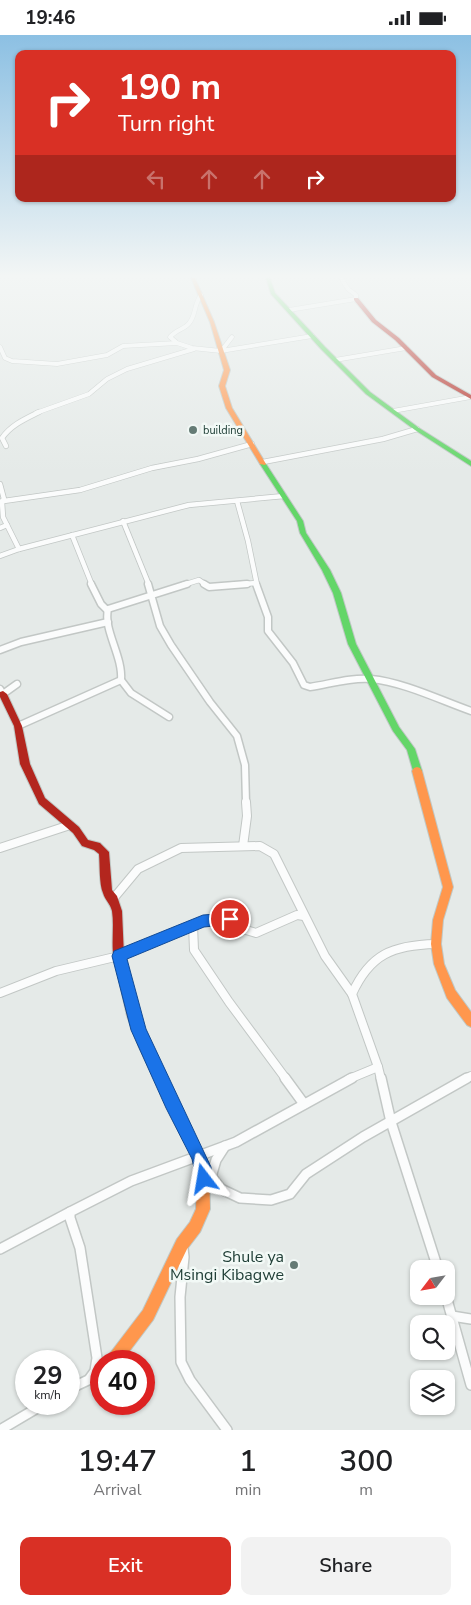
<!DOCTYPE html>
<style>
:root{--surface:#fff;--page:#f2f2f2;--text:#202124;--muted:#757577;--accent:#d93025}
body{margin:0;font-family:"Nunito Sans",sans-serif;background:var(--page);color:var(--text);height:100vh;display:flex;flex-direction:column;font-size:19px;white-space:nowrap}
*{box-sizing:border-box;margin:0}
p{font-size:16px;color:var(--muted)}
.icon{flex:none;width:28px;height:28px;fill:none;stroke:currentColor;stroke-width:2;stroke-linecap:round;stroke-linejoin:round}
.map{position:relative;height:1395px;overflow:hidden}
.sheet{display:flex;flex-direction:column;background:var(--surface);flex:1}
.sheet>*{flex:none}
.top-card{position:absolute;left:15px;top:15px;width:441px;height:152px;border-radius:10px;box-shadow:0 1px 4px #0004;background:#d93025;color:#fff;overflow:hidden}
.needle{width:32px;rotate:239deg}
.fabs{position:absolute;left:410px;top:1225px;display:grid;gap:10px}
.fabs a{display:grid;place-items:center;width:45px;height:45px;border-radius:10px;background:var(--surface);box-shadow:0 1px 4px #0004;font-size:25px}
.speed{position:absolute;left:15px;top:1315px;display:flex;gap:10px;font-size:25px;font-weight:700;text-align:center}
.speed>*{display:grid;place-content:center;width:65px;height:65px;border-radius:50%;background:var(--surface);box-shadow:0 1px 4px #0004;line-height:1}
.speed small{font-size:12px;font-weight:400}
.speed .limit{border:8px solid #d22;background:#fff;color:#111}
.pin{position:absolute;display:grid;place-items:center;width:42px;height:42px;color:#fff;margin:-21px;border:2px solid #fff;border-radius:50%;box-shadow:0 1px 5px #0007}
.me{position:absolute;width:55px;margin:-28px;rotate:346deg;stroke-linejoin:round;filter:drop-shadow(0 0 4px #0008)}
.turn{display:flex;align-items:center;gap:18px;height:105px;padding:0 20px;font-size:22px}
.turn .icon{width:65px;height:65px;stroke-width:2.5}
.turn b{display:block;font-size:35px;line-height:42px}
.lanes{display:flex;align-items:center;height:48px;padding:0 20px;background:#0003;justify-content:center;gap:25px;direction:ltr}
.lanes .off{opacity:.35}
.eta{display:flex;justify-content:space-evenly;align-items:center;height:85px;text-align:center}
.eta b{font-size:30px;font-weight:600;line-height:35px}
.action{display:flex;gap:10px;margin-top:auto;padding:10px 20px}
.action a{flex:1;height:58px;border-radius:10px;background:var(--accent);color:#fff;font-size:20px;font-weight:600;line-height:58px;text-align:center}
.action a+a{background:var(--page);color:var(--text)}
.status{display:flex;justify-content:space-between;align-items:center;height:35px;padding:0 25px;background:var(--surface);direction:ltr}
.status svg{height:14px;fill:currentColor}
.map>svg:first-child{display:block}
.lines{fill:none;stroke-linecap:round;stroke-linejoin:round}
.street-far4-casing{stroke:#c2c7c5;stroke-width:5}
.street-far3-casing{stroke:#c2c7c5;stroke-width:6}
.street-far2-casing{stroke:#c2c7c5;stroke-width:9}
.street-far1-casing{stroke:#c2c7c5;stroke-width:10}
.street-casing{stroke:#c2c7c5;stroke-width:12}
.fast-casing{stroke:#c0c8c5;stroke-width:2}
.slow-casing{stroke:#c0c8c5;stroke-width:2}
.jam-casing{stroke:#c0c8c5;stroke-width:2}
.street-far4{stroke:#fbfcfc;stroke-width:4}
.street-far3{stroke:#fbfcfc;stroke-width:4.5}
.street-far2{stroke:#fbfcfc;stroke-width:6}
.street-far1{stroke:#fbfcfc;stroke-width:8}
.street{stroke:#fbfcfc;stroke-width:9}
.fast{fill:#63d668;fill-rule:evenodd}
.slow{fill:#ff974d;fill-rule:evenodd}
.jam{fill:#b3261e;fill-rule:evenodd}
.route{fill:#1a73e8;stroke:#114b97}
.poi-dot{fill:#657b75;stroke:#f2f9f6;stroke-width:2}
.labels{text-anchor:middle;stroke-width:5;stroke-linejoin:round;paint-order:stroke}
.far-poi-label{font-size:11px;fill:#203f37;stroke:#f2f9f6;text-anchor:start}
.near-poi-label{font-size:16px;fill:#203f37;stroke:#f2f9f6;text-anchor:end}
</style>
<div class="status"><b>19:46</b><svg viewBox="0 0 49 12"><path d="M0 12V9h3v3zM5 12V6h3v6zM10 12V3h3v9zM15 12V0h3v12zM26 1h20v11H26zM47 4h2v5h-2z"/></svg></div>
<div class="map">
<svg width="471" height="1395" viewBox="0 0 471 1395">
<rect width="100%" height="100%" fill="#e5eae8"/>
<g class="lines">
<defs>
<g id="street-far4">
<polyline points="289,275 356,264 356,260 348,254 341,243"/>
<path d="M 176,307 L 170,302 C 177,294 186,294 190,287 C 196,279 194,269 201,260"/>
<polyline points="0,312 5,323 12,326 57,329 107,320 123,311 177,308 192,313 221,316 312,301"/>
<polyline points="222,315 232,302"/>
<polyline points="335,325 406,313"/>
<polyline points="393,376 471,362"/>
<polyline points="36,378 89,359 107,344 127,334 194,314"/>
</g>
<g id="street-far3">
<path d="M 6,411 L 2,403 C 11,390 25,384 39,377"/>
<polyline points="263,427 383,404 417,394"/>
<polyline points="0,449 4,464 1,467"/>
<polyline points="4,466 80,455 152,433 198,424 252,409"/>
<polyline points="237,466 248,506 257,550"/>
<polyline points="123,486 149,550"/>
<polyline points="7,490 19,514"/>
<polyline points="0,493 7,490 3,482 2,467"/>
<polyline points="72,500 92,550"/>
<polyline points="0,521 19,514 189,470 284,461"/>
<polyline points="183,550 199,545 206,550"/>
<polyline points="232,550 256,548"/>
</g>
<g id="street-far2">
<polyline points="91,549 101,569 107,575"/>
<polyline points="148,549 160,591 171,610 210,667 237,701 245,730 246,768"/>
<polyline points="204,549 209,552 247,549"/>
<path d="M 256,549 L 268,582 L 268,596 L 293,628 L 304,650 L 310,652 C 330,649 351,642 371,644 C 403,647 440,665 471,676"/>
<polyline points="0,615 21,607 108,587"/>
<polyline points="121,645 131,658 169,682"/>
<polyline points="0,654 3,659 17,649"/>
<path d="M 18,691 L 121,645 C 123,621 103,595 108,574 L 187,549"/>
</g>
<g id="street-far1">
<polyline points="243,811 247,781 246,767"/>
<polyline points="0,813 70,790"/>
<polyline points="113,864 138,834 181,813 260,811 274,819 325,921 352,959"/>
<polyline points="193,890 194,915 229,967 286,1044"/>
<polyline points="0,958 56,936 119,921 181,894 206,886 230,885 246,895 256,898 297,880 304,881"/>
<polyline points="378,1032 381,1044"/>
<path d="M 349,1044 L 378,1032 L 352,959 C 370,919 393,910 436,909"/>
<polyline points="465,1044 471,1041"/>
</g>
<g id="street">
<polyline points="285,1043 304,1069"/>
<polyline points="381,1043 391,1087 438,1234"/>
<polyline points="205,1134 221,1154 240,1163 271,1165 290,1159 306,1139 363,1102 467,1043"/>
<polyline points="211,1142 216,1125 225,1111"/>
<polyline points="183,1213 184,1222 180,1262 181,1327 190,1345 227,1395"/>
<polyline points="0,1214 70,1177"/>
<polyline points="446,1261 471,1350"/>
<polyline points="452,1281 471,1284"/>
<polyline points="90,1343 95,1336 97,1323 80,1213 70,1183 70,1177 131,1146 236,1107 352,1043"/>
<polyline points="69,1354 101,1339"/>
<polyline points="0,1395 44,1369"/>
</g>
<g id="fast">
<polygon points="266,243 270,243 275,258 325,312 370,357 419,393 471,426 471,431 415,395 366,359 321,314 271,259"/>
<polygon points="263,427 266,429 303,486 306,498 330,535 341,558 356,609 399,692 415,714 422,736 420,739 414,739 407,715 393,696 348,609 333,558 322,535 300,498 297,486 260,429"/>
</g>
<g id="slow">
<polygon points="191,243 195,243 214,287 230,335 225,351 232,373 266,429 265,430 260,429 226,373 219,351 224,335 210,287"/>
<polygon points="417,732 420,733 422,736 453,852 443,885 441,909 444,929 455,955 471,977 471,992 467,990 447,963 434,929 431,909 433,885 443,852 412,736 414,733"/>
<polygon points="121,926 125,927 126,931 139,981 149,1007 209,1132 210,1174 200,1197 187,1214 153,1285 122,1326 106,1326 108,1321 143,1275 177,1204 190,1187 196,1174 197,1132 138,1010 127,981 116,931 117,927"/>
</g>
<g id="jam">
<polygon points="354,263 358,263 376,285 399,303 436,340 471,360 471,364 432,342 395,305 372,287 354,265"/>
<path d="M 3,656 L 7,659 L 22,691 L 30,729 L 45,763 L 79,792 L 88,805 L 100,808 L 109,817 L 112,855 L 117,861 L 122,876 L 124,921 L 126,931 L 125,935 L 121,936 L 117,935 C 109,916 115,895 112,876 C 110,868 105,865 103,858 C 99,849 100,830 99,819 L 94,815 L 82,811 L 73,798 L 39,769 L 20,729 L 14,691 L 0,662 L 0,657 Z"/>
</g>
</defs>
<use href="#street-far4" class="street-far4-casing"/>
<use href="#street-far3" class="street-far3-casing"/>
<use href="#street-far2" class="street-far2-casing"/>
<use href="#street-far1" class="street-far1-casing"/>
<use href="#street" class="street-casing"/>
<use href="#fast" class="fast-casing"/>
<use href="#slow" class="slow-casing"/>
<use href="#jam" class="jam-casing"/>
<use href="#street-far4" class="street-far4"/>
<use href="#street-far3" class="street-far3"/>
<use href="#street-far2" class="street-far2"/>
<use href="#street-far1" class="street-far1"/>
<use href="#street" class="street"/>
<use href="#fast" class="fast"/>
<use href="#slow" class="slow"/>
<use href="#jam" class="jam"/>
</g>
<linearGradient id="sky" x2="0" y2="1"><stop stop-color="#8cc0e3"/><stop offset="0.55" stop-color="#f3f6f5"/><stop offset="1" stop-color="#f3f6f5" stop-opacity="0"/></linearGradient>
<rect width="471" height="438" fill="url(#sky)"/>
<polygon class="route" points="230,878 234,880 236,884 234,889 204,892 127,924 146,994 211,1132 212,1144 210,1150 204,1152 198,1150 192,1124 166,1073 131,995 112,921 114,916 203,880"/>
<g class="poi-dot">
<circle cx="193" cy="395" r="5"/>
<circle cx="294" cy="1230" r="5"/>
</g>
<g class="labels">
<g class="far-poi-label">
<text x="203" y="399">building</text>
</g>
<g class="near-poi-label">
<text x="284" y="1227">Shule ya<tspan x="284" dy="18">Msingi Kibagwe</tspan></text>
</g>
</g>
</svg>
<div class="fabs">
<a><svg class="needle" viewBox="-14 -14 28 28"><path d="M0-13l5 13h-10z" fill="#e53935"/><path d="M0 13l5-13h-10z" fill="#757577"/></svg></a>
<a><svg class="icon" aria-label="search" viewBox="0 0 24 24"><circle cx="10" cy="10" r="6"/><path d="M15 15l6 6"/></svg></a>
<a><svg class="icon" aria-label="layers" viewBox="0 0 24 24"><path d="M12 4l9 5-9 5-9-5zM3 14l9 5 9-5"/></svg></a>
</div>
<div class="speed"><div>29<small>km/h</small></div><div class="limit">40</div></div>
<div class="pin" style="left:230px;top:884px;background:#d93025"><svg class="icon" aria-label="arrive" viewBox="0 0 24 24"><path d="M6 21V4h12l-3 4 3 4H6"/></svg></div>
<svg class="me" style="left:204px;top:1144px" viewBox="-20 -20 40 40"><path d="M0-17L14 15 0 8-14 15z" fill="#1a73e8" stroke="#fff" stroke-width="4"/></svg>
<div class="top-card">
<div class="turn"><svg class="icon" aria-label="right" viewBox="0 0 24 24"><path d="M7 20v-9h11M14 6l5 5-5 5"/></svg><div><b>190 m</b>Turn right</div></div>
<div class="lanes"><svg class="icon off" aria-label="left" viewBox="0 0 24 24"><path d="M17 20v-9H6M10 6l-5 5 5 5"/></svg><svg class="icon off" aria-label="ahead" viewBox="0 0 24 24"><path d="M12 20V5M6 11l6-6 6 6"/></svg><svg class="icon off" aria-label="ahead" viewBox="0 0 24 24"><path d="M12 20V5M6 11l6-6 6 6"/></svg><svg class="icon" aria-label="right" viewBox="0 0 24 24"><path d="M7 20v-9h11M14 6l5 5-5 5"/></svg></div>
</div>
</div>
<section class="sheet">
<div class="eta">
<div><b>19:47</b><p>Arrival</p></div>
<div><b>1</b><p>min</p></div>
<div><b>300</b><p>m</p></div>
</div>
<div class="action"><a>Exit</a><a>Share</a></div>
</section>
